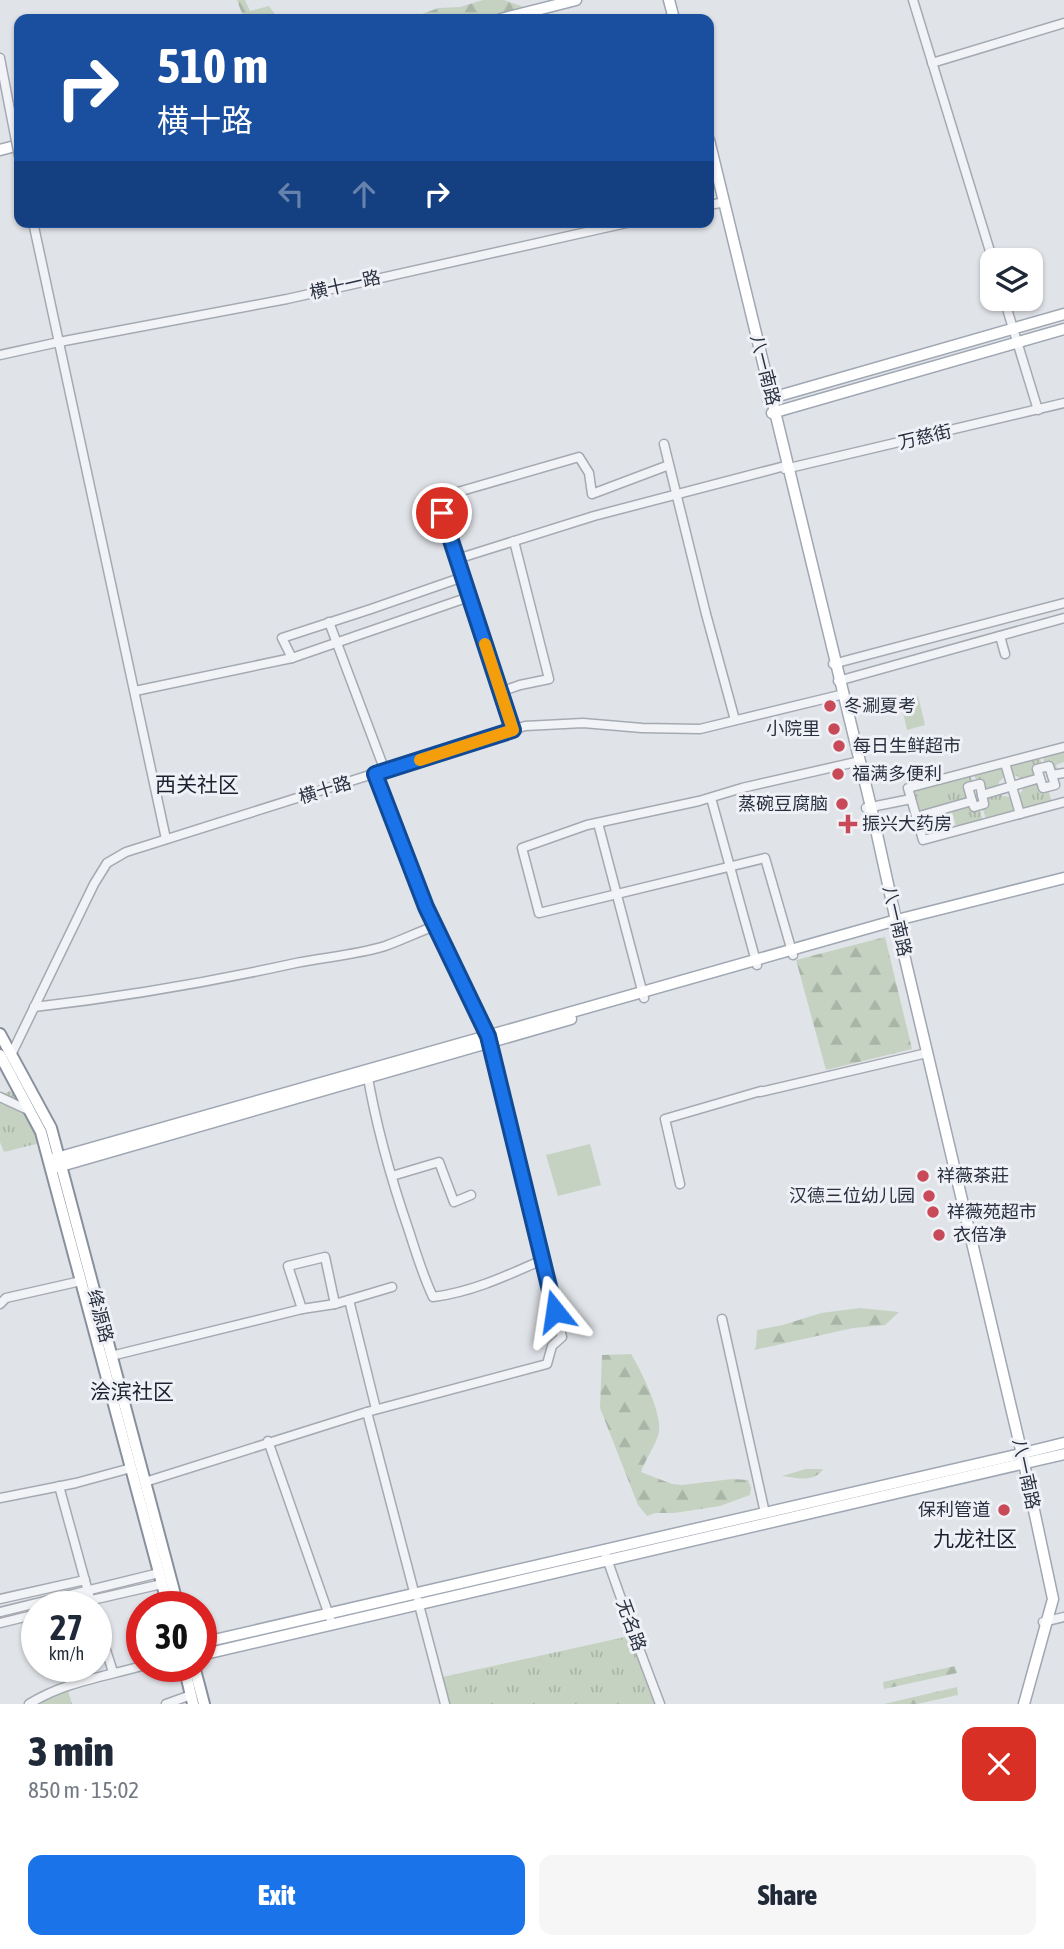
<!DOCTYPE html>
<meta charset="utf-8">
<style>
:root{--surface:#fff;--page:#f6f6f7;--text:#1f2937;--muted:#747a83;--accent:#1a73e8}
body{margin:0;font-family:"Asap Condensed","Noto Sans SC",sans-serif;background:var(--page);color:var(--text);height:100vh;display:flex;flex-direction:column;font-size:26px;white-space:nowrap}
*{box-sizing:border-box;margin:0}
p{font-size:23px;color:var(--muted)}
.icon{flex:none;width:38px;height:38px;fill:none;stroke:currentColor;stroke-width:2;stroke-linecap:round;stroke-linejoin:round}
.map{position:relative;height:1704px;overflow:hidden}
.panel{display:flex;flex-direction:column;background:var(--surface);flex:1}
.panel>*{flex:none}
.hud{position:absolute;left:14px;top:14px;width:700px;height:214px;border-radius:14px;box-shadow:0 2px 5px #0004;background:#1a4fa0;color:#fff;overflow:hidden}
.fabs{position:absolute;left:980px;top:248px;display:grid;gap:14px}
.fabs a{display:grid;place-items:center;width:63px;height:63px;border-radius:14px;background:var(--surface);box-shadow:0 2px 5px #0004;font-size:35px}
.speed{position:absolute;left:21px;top:1591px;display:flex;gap:14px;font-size:35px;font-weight:700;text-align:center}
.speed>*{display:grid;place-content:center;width:91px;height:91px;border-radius:50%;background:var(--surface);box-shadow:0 2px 5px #0004;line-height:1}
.speed small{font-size:18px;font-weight:400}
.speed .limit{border:10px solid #d22;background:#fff;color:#111}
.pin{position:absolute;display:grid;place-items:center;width:60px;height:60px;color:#fff;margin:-30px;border:4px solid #fff;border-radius:50%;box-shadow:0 2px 7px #0007}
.me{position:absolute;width:77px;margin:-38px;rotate:345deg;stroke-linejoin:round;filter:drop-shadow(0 0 5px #0008)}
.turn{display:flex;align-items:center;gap:24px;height:147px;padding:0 28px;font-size:32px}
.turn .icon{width:91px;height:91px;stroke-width:2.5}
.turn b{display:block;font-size:49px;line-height:60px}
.lanes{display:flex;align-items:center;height:66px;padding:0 28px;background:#0003;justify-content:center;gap:35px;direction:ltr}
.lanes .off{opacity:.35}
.round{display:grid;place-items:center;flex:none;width:74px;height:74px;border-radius:14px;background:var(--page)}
.overview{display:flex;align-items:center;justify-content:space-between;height:119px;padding:0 28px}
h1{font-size:42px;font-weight:800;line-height:52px}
.cta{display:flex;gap:14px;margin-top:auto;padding:14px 28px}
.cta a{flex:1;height:80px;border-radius:14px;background:var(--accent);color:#fff;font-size:28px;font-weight:800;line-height:80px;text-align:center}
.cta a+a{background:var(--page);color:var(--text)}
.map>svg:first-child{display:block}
.grass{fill:url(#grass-tufts)}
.forest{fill:url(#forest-firs)}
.pitch{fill:#c5d2c1}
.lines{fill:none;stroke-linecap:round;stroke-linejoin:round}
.minor-casing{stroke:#a5aab2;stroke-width:11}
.major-casing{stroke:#9fa7b3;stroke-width:13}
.highway-casing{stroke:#88909e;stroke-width:14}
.minor{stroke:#f2f3f7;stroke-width:8}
.major{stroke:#fff;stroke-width:10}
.highway{stroke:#fff;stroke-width:10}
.minor-bridge-casing{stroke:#a5aab2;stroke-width:11;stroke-linecap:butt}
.minor-bridge{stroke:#f2f3f7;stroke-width:8}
.route-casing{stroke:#114b97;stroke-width:18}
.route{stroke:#1a73e8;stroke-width:12}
.slow{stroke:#f59e0b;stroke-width:12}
.poi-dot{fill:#c84a58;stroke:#eff1f6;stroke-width:2.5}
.labels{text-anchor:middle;stroke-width:6;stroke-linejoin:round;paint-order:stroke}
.street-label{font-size:18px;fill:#29303f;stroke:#eff1f6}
.poi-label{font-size:18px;fill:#29303f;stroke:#eff1f6;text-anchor:start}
.quarter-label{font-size:21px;fill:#1b212f;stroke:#eff1f6}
</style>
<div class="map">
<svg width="1064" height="1704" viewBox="0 0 1064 1704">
<defs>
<pattern id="grass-tufts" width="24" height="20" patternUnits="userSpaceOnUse" patternTransform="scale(1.75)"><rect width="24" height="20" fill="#c5d2c1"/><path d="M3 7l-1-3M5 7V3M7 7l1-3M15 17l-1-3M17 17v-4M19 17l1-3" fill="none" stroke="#a9b5a7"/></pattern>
<pattern id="forest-firs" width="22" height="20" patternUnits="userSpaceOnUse" patternTransform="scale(1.75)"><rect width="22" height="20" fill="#c5d2c1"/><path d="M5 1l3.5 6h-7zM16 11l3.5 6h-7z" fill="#a9b5a7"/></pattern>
</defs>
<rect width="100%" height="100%" fill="#e0e3e8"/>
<g class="grass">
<polygon points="1064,750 1064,762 1056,765 1058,772 1053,773 1045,765 1043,757"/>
<polygon points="1039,755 1042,765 1038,777 1022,781 1017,776 1012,775 1008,765"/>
<polygon points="1004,766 1006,775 999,782 998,787 984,792 977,782 974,773"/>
<polygon points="970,774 973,784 969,799 921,814 914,789"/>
<polygon points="1038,780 1048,788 1052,804 1020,812 1016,798 1022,791 1023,785"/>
<polygon points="999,791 1002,796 1012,797 1018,813 987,821 982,807 984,796"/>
<polygon points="970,804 979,807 983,822 957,829 951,809"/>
<polygon points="949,809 953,830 927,838 920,817 933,813 934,817 928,822 928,825 932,828 942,825 944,821 942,817 937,816 935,813"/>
<polygon points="18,1088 44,1142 4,1152 0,1142 0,1095"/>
<polygon points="634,1635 660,1704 445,1704 438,1678"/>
<polygon points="68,1691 72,1704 37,1704"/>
</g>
<g class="forest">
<polygon points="237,0 245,0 250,11 269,6 278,19 244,19"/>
<polygon points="483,0 504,0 527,8 482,19 409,19 438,8 460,7"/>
<polygon points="885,937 912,1049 826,1070 796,960"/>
<polygon points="860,1308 899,1312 885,1325 853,1328 754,1350 756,1346 757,1330 783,1325 821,1313"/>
<path d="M 631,1354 C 641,1370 662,1413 659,1432 C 657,1443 645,1460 641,1472 L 672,1484 L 682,1485 L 732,1479 L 748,1480 L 751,1488 L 750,1495 L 720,1506 L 674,1513 L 655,1513 L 647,1516 L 638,1505 L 600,1408 L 602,1355 Z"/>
<path d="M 806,1469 L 823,1469 C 814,1483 797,1478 782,1476 Z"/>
<polygon points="955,1666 957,1673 884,1689 883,1682"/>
<polygon points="957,1687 958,1695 917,1704 884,1704"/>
</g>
<g class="pitch">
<polygon points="918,696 925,725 907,730 900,699"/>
<polygon points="590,1144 601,1185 558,1196 546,1155"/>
</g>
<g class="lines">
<defs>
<g id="minor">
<polyline points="913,0 993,261"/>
<polyline points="0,58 9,105"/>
<polyline points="932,63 1064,23"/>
<polyline points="709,205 720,203"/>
<polyline points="33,222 166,839"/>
<polyline points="1004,299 1038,410"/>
<polyline points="0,355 59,342 287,299 631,222"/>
<polyline points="664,444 706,614 735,720"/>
<polyline points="785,469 1064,403"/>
<polyline points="457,559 594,516 785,466"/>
<polyline points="329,622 385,771"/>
<polyline points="1000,636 1005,654"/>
<polyline points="292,658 469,597"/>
<polyline points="833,664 1064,603"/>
<polyline points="838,681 1064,618"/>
<polyline points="135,691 292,658 282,638 371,609 463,577"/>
<polyline points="500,692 520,685 549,679 514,541"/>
<polyline points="513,730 439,506 444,496 579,457 589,473 592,494 669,465"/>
<polyline points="1064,747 908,788 923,840 1064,802"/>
<polyline points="1005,763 1020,814"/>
<polyline points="1052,775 1064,773"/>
<polyline points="711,798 757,965"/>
<polyline points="972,801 968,787 980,784 982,795"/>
<polyline points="866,808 911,799"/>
<polyline points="916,817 972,801 974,807 984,804 982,795 1040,778 1043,788 1055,785 1049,766 1037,769 1040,778"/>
<polyline points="598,823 644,998"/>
<polyline points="793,955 765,858 539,913 522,848 587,825 699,801 742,788 860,761"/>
<path d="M 34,1007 C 122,997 210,982 296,963 C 326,957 356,955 385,946 C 402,940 418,932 435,926"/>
<polyline points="11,1055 94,884 107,863 126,852 525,726 583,723 642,728 700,729 844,694"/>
<path d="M 367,1072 C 376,1126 391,1179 409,1231 C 416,1253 423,1276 433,1297 C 472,1292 506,1276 542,1260"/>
<polyline points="760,1092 927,1053"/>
<polyline points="0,1097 30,1111"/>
<polyline points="392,1176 439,1162 454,1202 471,1195"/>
<polyline points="680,1184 665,1119 761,1091"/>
<polyline points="349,1300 376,1409"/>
<polyline points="0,1304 6,1298 81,1281"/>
<polyline points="302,1309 335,1304"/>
<polyline points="722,1319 765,1513"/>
<polyline points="111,1356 302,1309 288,1266 325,1257 335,1304 392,1287"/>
<polyline points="367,1412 413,1588"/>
<polyline points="268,1441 330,1618"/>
<polyline points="145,1482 367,1412 547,1364 552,1346 562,1337 488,1036 426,907 375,774"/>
<polyline points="59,1486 92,1606"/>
<polyline points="0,1498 76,1483 131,1468"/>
<polyline points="606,1556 634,1635 660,1704"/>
<polyline points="0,1599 85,1580"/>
<polyline points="418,1601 445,1704"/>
<polyline points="66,1606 162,1584"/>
<polyline points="0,1612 159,1573"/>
<polyline points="96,1619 113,1672"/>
<polyline points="1043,1622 1064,1617"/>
<polyline points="0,1623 37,1614"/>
<path d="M 29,1704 C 64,1682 103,1677 142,1666"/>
<polyline points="166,1704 191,1695"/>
</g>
<g id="major">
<polyline points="669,0 674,19"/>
<polyline points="501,19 576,0"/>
<polyline points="709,140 871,807 897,925 1022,1454 1053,1599 1024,1704"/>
<polyline points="0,150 19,145"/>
<polyline points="768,399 1064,314"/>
<polyline points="772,413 1064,329"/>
<polyline points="53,1159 893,921 1064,878"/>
<polyline points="54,1168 571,1019"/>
<polyline points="201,1643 1016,1455 1064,1443"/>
<polyline points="201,1655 1064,1454"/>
</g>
<g id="highway">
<polyline points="0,1034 51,1128 178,1606"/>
<polyline points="0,1055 41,1132 168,1606"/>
<polyline points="184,1666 193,1704"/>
<polyline points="194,1666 204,1704"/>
</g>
</defs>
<use href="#minor" class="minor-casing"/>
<use href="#major" class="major-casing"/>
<use href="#highway" class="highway-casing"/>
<use href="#minor" class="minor"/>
<use href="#major" class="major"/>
<use href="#highway" class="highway"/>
<defs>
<polyline id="minor-bridge" points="9,105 19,156"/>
</defs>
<use href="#minor-bridge" class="minor-bridge-casing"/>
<use href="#minor-bridge" class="minor-bridge"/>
</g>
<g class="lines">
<defs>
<polyline id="route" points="442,513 513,730 375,774 426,907 488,1036 555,1311"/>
</defs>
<use href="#route" class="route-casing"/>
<use href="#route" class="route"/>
<polyline class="slow" points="420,760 513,730 485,644"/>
</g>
<g class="poi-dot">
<circle cx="830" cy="706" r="7"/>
<circle cx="834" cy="729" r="7"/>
<circle cx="839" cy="746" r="7"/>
<circle cx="838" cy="774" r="7"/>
<circle cx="842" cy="804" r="7"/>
<path d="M844.5 813.5h7v7h7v7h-7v7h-7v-7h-7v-7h7z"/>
<circle cx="923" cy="1176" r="7"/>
<circle cx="929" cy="1196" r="7"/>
<circle cx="933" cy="1212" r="7"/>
<circle cx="939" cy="1235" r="7"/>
<circle cx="1004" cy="1510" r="7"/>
</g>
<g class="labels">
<g class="street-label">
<text transform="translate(345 285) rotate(-13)" y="6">横十一路</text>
<text transform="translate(765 370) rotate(76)" y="6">八一南路</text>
<text transform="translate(925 437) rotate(-13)" y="6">万慈街</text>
<text transform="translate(325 790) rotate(-17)" y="6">横十路</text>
<text transform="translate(897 921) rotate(77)" y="6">八一南路</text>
<text transform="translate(100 1316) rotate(75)" y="6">绛源路</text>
<text transform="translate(1026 1474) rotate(78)" y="6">八一南路</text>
<text transform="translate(631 1625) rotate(70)" y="6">无名路</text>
</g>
<g class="poi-label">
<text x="844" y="712">冬涮夏考</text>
<text x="820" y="735" text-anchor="end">小院里</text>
<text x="853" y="752">每日生鲜超市</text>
<text x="852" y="780">福满多便利</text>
<text x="828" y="810" text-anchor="end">蒸碗豆腐脑</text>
<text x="862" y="830">振兴大药房</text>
<text x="937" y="1182">祥薇茶莊</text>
<text x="915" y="1202" text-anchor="end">汉德三位幼儿园</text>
<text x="947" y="1218">祥薇苑超市</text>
<text x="953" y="1241">衣倍净</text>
<text x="990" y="1516" text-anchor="end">保利管道</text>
</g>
<g class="quarter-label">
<text x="197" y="792">西关社区</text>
<text x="132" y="1399">浍滨社区</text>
<text x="975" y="1546">九龙社区</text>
</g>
</g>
</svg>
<div class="fabs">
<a><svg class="icon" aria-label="layers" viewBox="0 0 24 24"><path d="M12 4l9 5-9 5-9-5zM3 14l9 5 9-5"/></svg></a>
</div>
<div class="speed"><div>27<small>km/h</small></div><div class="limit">30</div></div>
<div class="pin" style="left:442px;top:513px;background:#d93025"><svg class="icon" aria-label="arrive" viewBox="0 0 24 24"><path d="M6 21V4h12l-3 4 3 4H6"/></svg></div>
<svg class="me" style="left:555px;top:1311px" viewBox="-20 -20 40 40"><path d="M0-17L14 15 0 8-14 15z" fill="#1a73e8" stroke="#fff" stroke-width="4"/></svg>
<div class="hud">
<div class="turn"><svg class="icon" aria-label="right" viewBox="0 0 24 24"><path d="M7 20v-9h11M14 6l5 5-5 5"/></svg><div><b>510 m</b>横十路</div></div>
<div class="lanes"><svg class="icon off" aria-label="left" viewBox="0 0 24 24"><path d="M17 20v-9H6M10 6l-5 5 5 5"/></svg><svg class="icon off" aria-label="ahead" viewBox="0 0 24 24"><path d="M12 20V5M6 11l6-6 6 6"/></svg><svg class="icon" aria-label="right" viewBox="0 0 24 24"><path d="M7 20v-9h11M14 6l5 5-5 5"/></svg></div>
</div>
</div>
<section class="panel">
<div class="overview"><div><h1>3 min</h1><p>850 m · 15:02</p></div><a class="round" style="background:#d93025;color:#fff"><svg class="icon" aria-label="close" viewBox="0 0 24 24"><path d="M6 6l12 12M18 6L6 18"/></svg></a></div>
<div class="cta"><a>Exit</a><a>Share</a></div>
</section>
